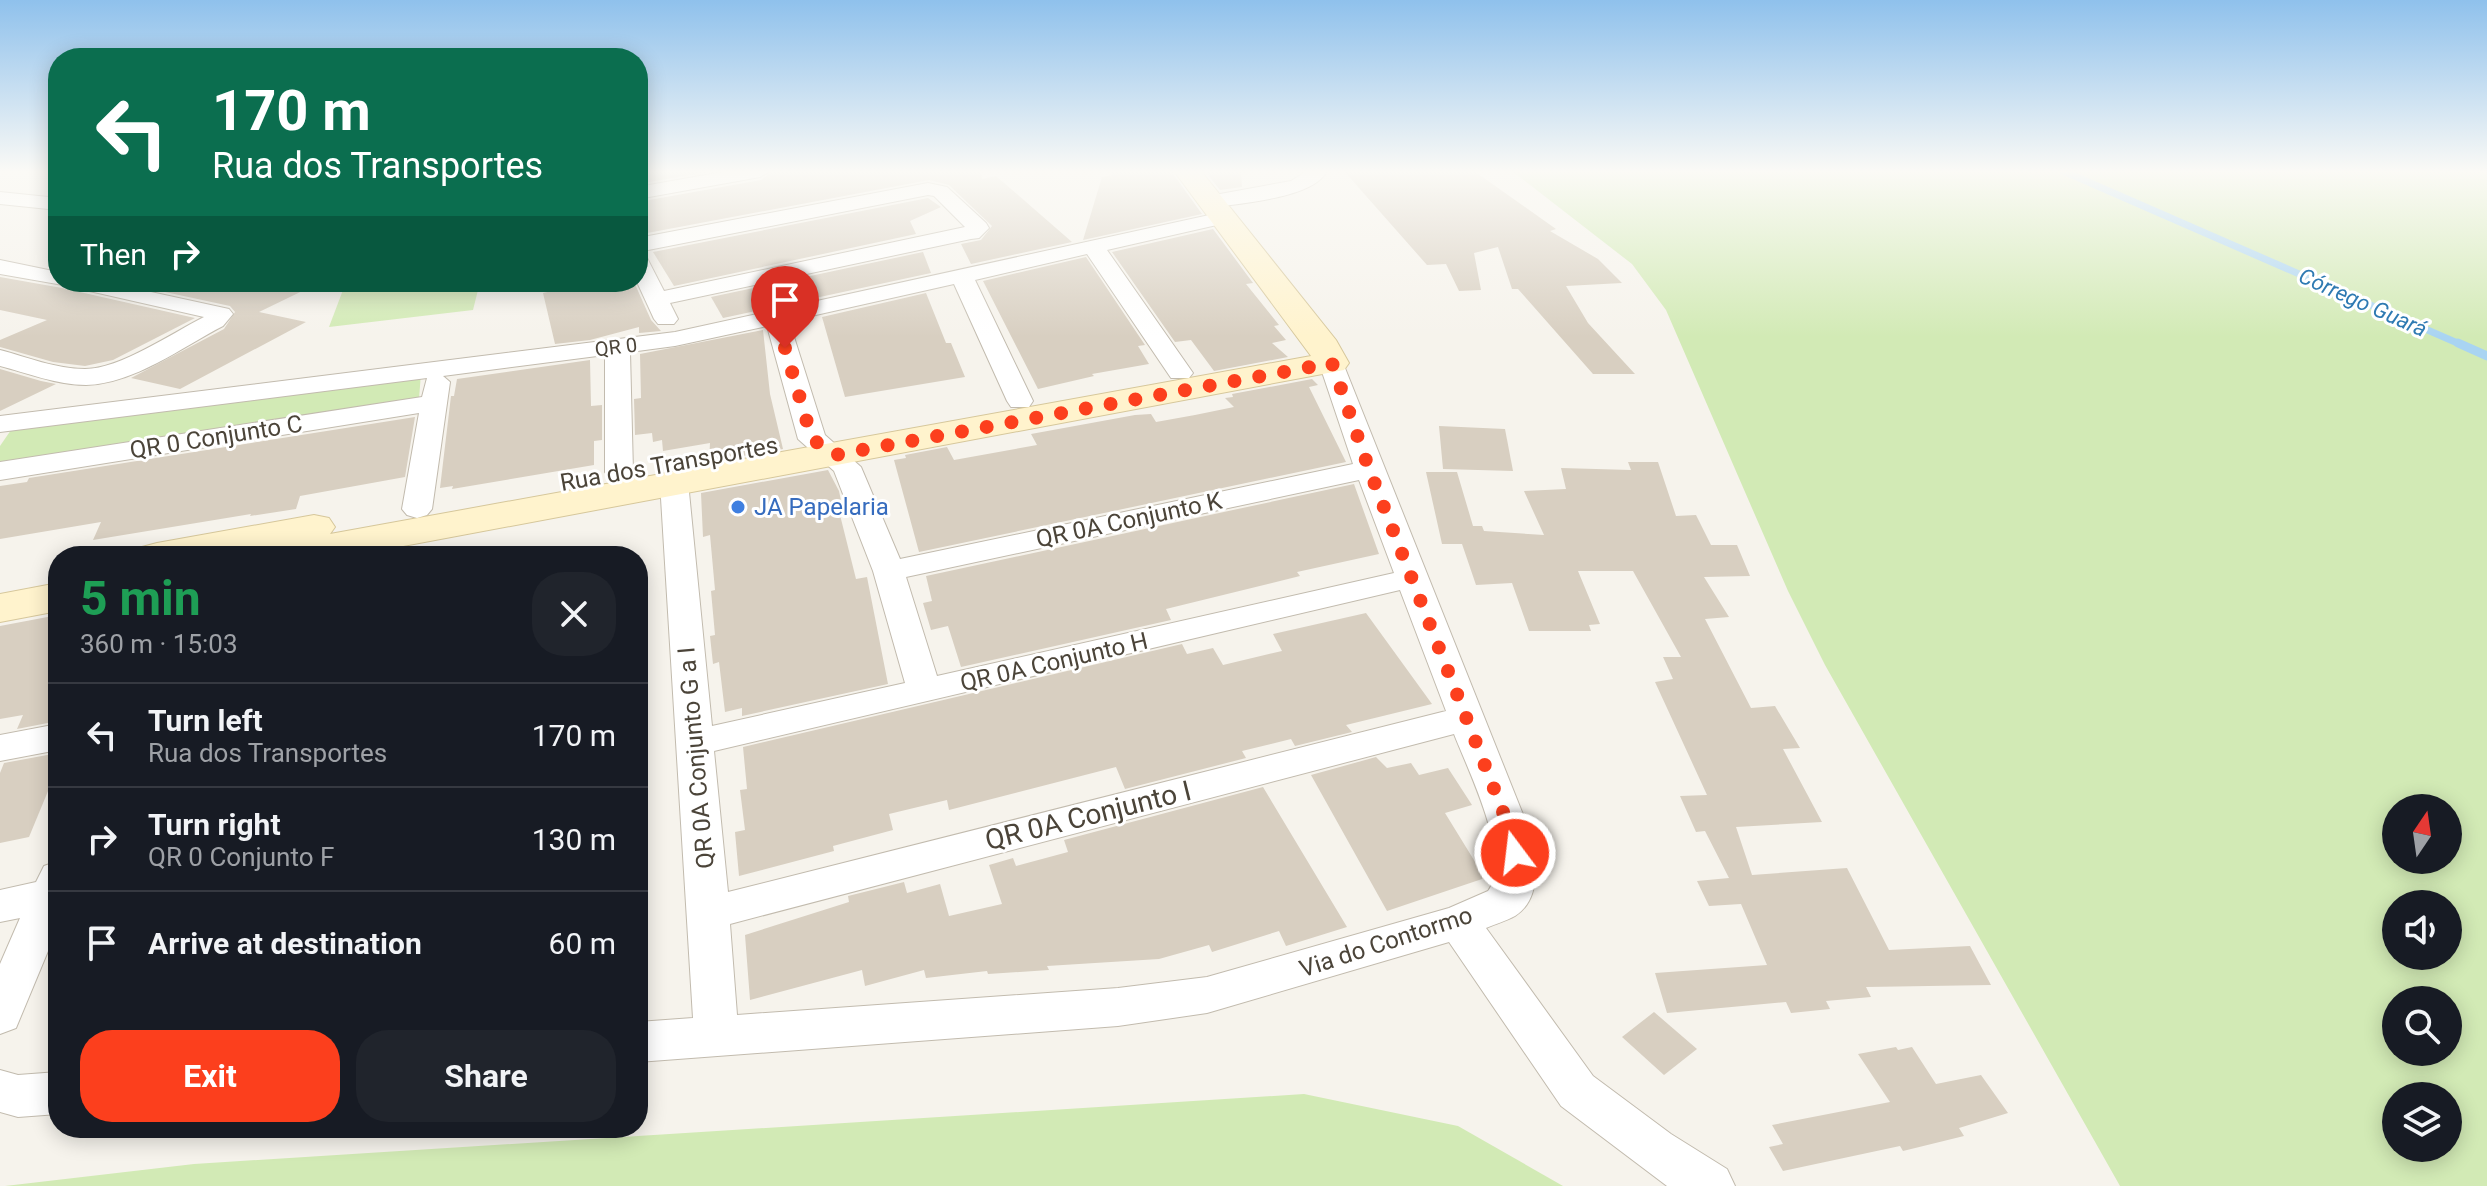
<!DOCTYPE html>
<meta charset="utf-8">
<style>
:root{--surface:#171b24;--page:#20242c;--text:#f1f3f6;--muted:#9ea1a6;--line:#363941;--accent:#fc3f1d}
body{margin:0;font-family:Roboto,sans-serif;background:var(--page);color:var(--text);height:100vh;display:flex;flex-direction:column;font-size:30px;white-space:nowrap}
*{box-sizing:border-box;margin:0}
p{font-size:26px;color:var(--muted)}
.icon{flex:none;width:44px;height:44px;fill:none;stroke:currentColor;stroke-width:2;stroke-linecap:round;stroke-linejoin:round}
.map{position:relative;flex:1;overflow:hidden}
.details{position:absolute;left:48px;top:546px;width:600px;height:592px;display:flex;flex-direction:column;background:var(--surface);border-radius:32px;box-shadow:0 4px 20px #0003}
.details>*{flex:none}
.top-card{position:absolute;left:48px;top:48px;width:600px;height:244px;border-radius:32px;box-shadow:0 4px 20px #0003;background:#0b6e4f;color:#fff;overflow:hidden}
.needle{width:52px;rotate:13deg}
.buttons{position:absolute;left:2382px;top:794px;display:grid;gap:16px}
.buttons a{display:grid;place-items:center;width:80px;height:80px;border-radius:50%;background:var(--surface);box-shadow:0 4px 20px #0003;font-size:40px}
.pin{position:absolute;display:grid;place-items:center;width:68px;height:68px;color:#fff;margin:-82px -34px;border-radius:50% 50% 50% 0;rotate:-45deg;box-shadow:0 0 8px #0007}
.pin .icon{rotate:45deg}
.me{position:absolute;width:88px;margin:-44px;rotate:345deg;stroke-linejoin:round;filter:drop-shadow(0 0 6px #0008)}
.turn{display:flex;align-items:center;gap:28px;height:168px;padding:0 32px;font-size:36px}
.turn .icon{width:104px;height:104px;stroke-width:2.5}
.turn b{display:block;font-size:56px;line-height:68px}
.then{display:flex;align-items:center;height:76px;padding:0 32px;background:#0003;gap:16px;font-size:30px}
.round{display:grid;place-items:center;flex:none;width:84px;height:84px;border-radius:32px;background:var(--page)}
.headline{display:flex;align-items:center;justify-content:space-between;height:136px;padding:0 32px}
h1{font-size:48px;font-weight:700;line-height:60px;color:#1e9e55}
.button{display:flex;gap:16px;margin-top:auto;padding:16px 32px}
.button a{flex:1;height:92px;border-radius:32px;background:var(--accent);color:#fff;font-size:32px;font-weight:700;line-height:92px;text-align:center}
.button a+a{background:var(--page);color:var(--text)}
ul{padding:0;list-style:none}
li{display:flex;align-items:center;gap:24px;height:104px;padding:0 32px;border-top:2px solid var(--line)}
li div{flex:1}
li b{display:block;font-size:30px}
li em{font-style:normal}
.map>svg:first-child{display:block}
.green{fill:#d2eab5;fill-rule:evenodd}
.lines{fill:none;stroke-linecap:round;stroke-linejoin:round}
.stream-far1{stroke:#a9d4f2;stroke-width:7}
.stream{stroke:#a9d4f2;stroke-width:9}
.building{fill:#d8cfc1}
.street-casing{stroke:#c2bbae;stroke-width:2}
.secondary-casing{stroke:#d6c79b;stroke-width:2}
.street{fill:#fff;fill-rule:evenodd}
.secondary{fill:#fff3cd;fill-rule:evenodd}
.route{stroke:#fc3f1d;stroke-width:14;stroke-dasharray:0 25.2}
.shop-dot{fill:#3f7fe0;stroke:#fff;stroke-width:3}
.labels{text-anchor:middle;stroke-width:6;stroke-linejoin:round;paint-order:stroke}
.far-street-label{font-size:20px;fill:#4b4439;stroke:#fff}
.far-water-label{font-size:22px;font-style:italic;fill:#2e7ab2;stroke:#fff}
.street-label{font-size:24px;fill:#4b4439;stroke:#fff}
.shop-label{font-size:24px;fill:#366cbe;stroke:#fff;text-anchor:start}
.near-street-label{font-size:28px;fill:#4b4439;stroke:#fff}
</style>
<div class="map">
<svg width="2487" height="1186" viewBox="0 0 2487 1186">
<rect width="100%" height="100%" fill="#f6f3ec"/>
<g class="green">
<path d="M 1512,171 L 2487,171 L 2487,1186 L 2120,1186 L 1825,665 L 1788,591 L 1666,310 L 1632,264 ZM 2448,808 L 2448,860 L 2396,860 L 2396,808 ZM 2448,904 L 2448,956 L 2396,956 L 2396,904 ZM 2448,1000 L 2448,1052 L 2396,1052 L 2396,1000 ZM 2448,1096 L 2448,1148 L 2396,1148 L 2396,1096 Z"/>
<polygon points="346,282 480,282 473,310 329,327"/>
<polygon points="421,373 419,399 0,467 0,446 11,430"/>
<polygon points="1304,1094 1458,1126 1563,1186 5,1186 194,1164"/>
</g>
<g class="lines">
<polyline class="stream-far1" points="2063,171 2462,345"/>
<polyline class="stream" points="2458,343 2487,356"/>
</g>
<g class="building">
<polygon points="638,171 712,171 638,184"/>
<polygon points="773,171 981,171 982,179 996,176 1072,242 971,264 961,244 981,240 992,226 949,185 929,180 642,234 638,229 638,202 761,180"/>
<polygon points="1110,171 1171,171 1202,214 1083,240 1102,177 1113,175"/>
<polygon points="1205,171 1241,171 1242,187 1220,190"/>
<polygon points="1344,171 1474,171 1556,229 1550,231 1598,259 1622,283 1566,286 1588,323 1635,374 1593,374 1518,289 1512,289 1498,247 1474,253 1481,290 1459,291 1446,264 1427,265"/>
<polygon points="928,198 941,207 910,221 916,234 674,286 653,252"/>
<polygon points="1213,229 1253,283 1246,284 1279,325 1274,326 1286,340 1272,343 1288,357 1214,371 1191,340 1175,342 1112,252"/>
<polygon points="923,252 931,273 723,318 711,297"/>
<polygon points="1086,257 1145,345 1138,346 1149,364 1092,374 1094,376 1038,389 983,281"/>
<polygon points="0,277 62,288 195,318 113,360 85,366 53,362 0,347 0,340 47,320 0,310"/>
<polygon points="133,282 321,282 259,312 306,322 180,389 131,378 224,329 235,312 230,306 128,284"/>
<polygon points="571,282 634,282 651,320 661,331 639,333 639,327 590,340 555,344 543,293 573,286"/>
<polygon points="926,293 946,343 951,343 965,377 845,397 822,317"/>
<polygon points="763,330 770,394 783,449 709,462 710,443 663,451 662,440 653,442 652,433 635,435 634,399 641,398 640,354"/>
<polygon points="590,360 591,406 602,405 602,440 594,441 594,465 452,489 453,486 440,488 451,396 454,396 457,379"/>
<polygon points="0,369 41,381 56,384 0,411"/>
<polygon points="1312,379 1318,385 1309,387 1346,462 919,552 894,460 906,458 905,455 947,447 954,460 1037,445 1031,434 1135,415 1151,414 1156,422 1195,415 1234,407 1225,398 1233,397 1232,394"/>
<polygon points="415,417 405,477 300,496 296,509 250,516 251,514 93,540 101,522 0,539 0,486 27,482 29,478"/>
<polygon points="1439,426 1505,429 1513,471 1443,469"/>
<polygon points="1628,462 1658,462 1676,516 1696,515 1711,545 1737,545 1750,576 1704,577 1729,617 1705,619 1751,708 1775,706 1800,748 1783,749 1822,822 1736,827 1752,875 1847,868 1889,950 1970,946 1991,985 1866,987 1871,997 1826,1001 1830,1009 1791,1013 1786,1002 1667,1013 1655,973 1767,965 1741,904 1709,906 1697,881 1729,878 1705,831 1696,832 1680,796 1707,795 1655,682 1673,679 1663,657 1681,657 1633,571 1578,571 1600,624 1589,625 1591,631 1529,631 1512,583 1476,585 1462,544 1442,544 1426,472 1457,472 1473,526 1482,526 1484,531 1544,535 1524,491 1566,489 1561,468 1631,470"/>
<polygon points="828,470 839,491 843,510 839,511 856,579 867,577 888,684 742,716 742,708 725,712 719,662 713,664 710,636 715,635 711,591 715,590 710,535 703,537 701,493"/>
<polygon points="1354,484 1379,554 1297,572 1300,576 1166,609 1171,620 961,667 948,626 931,630 923,603 932,601 926,576"/>
<polygon points="1366,613 1432,704 1346,725 1352,732 1295,746 1291,739 1242,751 1246,758 1125,789 1116,767 949,810 947,800 889,814 893,830 833,846 834,851 739,876 735,832 745,830 740,790 747,789 743,747 1182,644 1187,654 1213,648 1223,665 1282,651 1273,634"/>
<polygon points="58,615 58,721 17,729 23,715 0,719 0,626"/>
<polygon points="58,753 58,767 29,837 0,843 0,773 4,763"/>
<polygon points="1376,757 1387,768 1411,763 1419,775 1448,768 1472,805 1445,813 1485,878 1387,911 1311,775"/>
<polygon points="1263,787 1347,927 1286,946 1279,931 1212,952 1209,945 1159,959 1047,966 1049,970 988,974 987,971 926,978 924,970 865,986 862,970 750,1000 745,935 849,902 848,896 904,882 907,893 940,884 949,916 1002,904 989,865 1013,858 1016,866 1068,852 1064,840"/>
<polygon points="1654,1012 1697,1049 1664,1075 1622,1037"/>
<polygon points="1896,1047 1898,1050 1912,1047 1936,1084 1981,1075 2008,1113 1959,1128 1964,1136 1903,1151 1900,1146 1783,1171 1769,1147 1783,1144 1772,1125 1890,1102 1858,1054"/>
</g>
<g class="lines">
<defs>
<g id="street">
<polygon points="728,171 770,171 760,177 638,199 638,187"/>
<path d="M 1307,171 L 1327,171 C 1313,199 1238,203 1209,208 L 1199,202 L 1209,196 L 1291,181 Z"/>
<polygon points="928,183 947,187 986,223 989,228 979,238 971,239 670,303 678,319 674,324 658,324 654,319 637,282 638,254 646,256 664,291 965,227 934,196 928,195 638,252 638,238"/>
<polygon points="0,192 58,198 58,210 0,204"/>
<path d="M 1223,212 L 1233,218 L 1230,222 L 1107,250 L 1193,373 L 1189,378 L 1171,378 L 1087,254 L 975,280 L 1033,401 L 1029,407 L 1011,407 L 1007,401 L 954,284 L 789,321 L 825,435 L 861,467 L 900,559 L 1353,464 L 1319,363 L 1323,358 L 1341,358 L 1526,822 C 1534,850 1546,896 1515,916 C 1506,921 1495,924 1486,928 L 1593,1076 L 1671,1134 L 1727,1169 L 1735,1186 L 1667,1186 L 1561,1106 L 1449,942 L 1207,1013 L 1118,1026 L 638,1062 L 638,1022 L 693,1018 L 660,482 L 664,476 L 674,473 L 684,476 L 688,482 L 712,726 L 905,683 L 873,571 L 834,471 L 798,439 L 767,326 L 675,346 L 630,352 L 633,472 L 629,478 L 619,481 L 609,478 L 605,472 L 605,355 L 443,376 L 450,382 L 432,509 L 427,515 L 417,518 L 407,515 L 402,509 L 419,413 L 0,480 L 0,462 L 422,397 L 427,378 L 0,432 L 0,416 L 675,332 ZM 1359,480 L 1394,573 L 937,676 L 906,577 ZM 1400,590 L 1446,711 L 728,892 L 714,751 ZM 1454,734 C 1467,768 1513,859 1488,891 L 1449,908 L 1207,977 L 1118,988 L 737,1015 L 730,924 Z"/>
<path d="M 0,260 L 58,272 L 58,282 L 105,282 L 229,309 L 233,314 L 223,326 C 182,347 134,384 86,385 C 57,385 27,373 0,366 L 0,350 C 27,357 56,369 85,369 C 120,369 172,333 204,317 L 63,285 L 0,274 Z"/>
<polygon points="58,724 58,750 0,761 0,735"/>
<polygon points="58,861 58,927 16,1028 0,1034 0,964 20,918 0,922 0,890 36,882 44,866"/>
<polygon points="0,1070 18,1075 58,1072 58,1114 18,1117 0,1112"/>
</g>
<g id="secondary">
<polygon points="1174,171 1201,171 1336,340 1349,363 1344,370 350,556 260,556 265,549 225,556 136,556 142,547 157,543 314,515 329,518 335,527 330,534 1311,356"/>
<polygon points="58,583 58,611 0,622 0,594"/>
</g>
</defs>
<use href="#street" class="street-casing"/>
<use href="#secondary" class="secondary-casing"/>
<use href="#street" class="street"/>
<use href="#secondary" class="secondary"/>
</g>
<linearGradient id="sky" x2="0" y2="1"><stop stop-color="#8fc1ec"/><stop offset="0.51" stop-color="#fbfaf6"/><stop offset="1" stop-color="#fbfaf6" stop-opacity="0"/></linearGradient>
<rect width="2487" height="337" fill="url(#sky)"/>
<g class="lines">
<polyline class="route" points="785,348 812,439 835,455 1332,363 1369,469 1507,822 1515,853"/>
</g>
<circle class="shop-dot" cx="738" cy="507" r="8"/>
<g class="labels">
<g class="far-street-label">
<text transform="translate(616 347) rotate(-7)" y="7">QR 0</text>
</g>
<g class="far-water-label">
<text transform="translate(2363 302) rotate(24)" y="8">Córrego Guará</text>
</g>
<g class="street-label">
<text transform="translate(216 437) rotate(-9)" y="8">QR 0 Conjunto C</text>
<text transform="translate(669 464) rotate(-10)" y="8">Rua dos Transportes</text>
<text transform="translate(1129 520) rotate(-12)" y="8">QR 0A Conjunto K</text>
<text transform="translate(1054 662) rotate(-13)" y="8">QR 0A Conjunto H</text>
<text transform="translate(696 758) rotate(-95)" y="8">QR 0A Conjunto G a I</text>
<text transform="translate(1386 942) rotate(-18)" y="8">Via do Contormo</text>
</g>
<g class="shop-label">
<text x="754" y="515">JA Papelaria</text>
</g>
<g class="near-street-label">
<text transform="translate(1088 815) rotate(-14)" y="10">QR 0A Conjunto I</text>
</g>
</g>
</svg>
<div class="buttons">
<a><svg class="needle" viewBox="-14 -14 28 28"><path d="M0-13l5 13h-10z" fill="#e53935"/><path d="M0 13l5-13h-10z" fill="#9ea1a6"/></svg></a>
<a><svg class="icon" aria-label="sound" viewBox="0 0 24 24"><path d="M4 9h4l5-4v14l-5-4H4zM17 9q2 3 0 6"/></svg></a>
<a><svg class="icon" aria-label="search" viewBox="0 0 24 24"><circle cx="10" cy="10" r="6"/><path d="M15 15l6 6"/></svg></a>
<a><svg class="icon" aria-label="layers" viewBox="0 0 24 24"><path d="M12 4l9 5-9 5-9-5zM3 14l9 5 9-5"/></svg></a>
</div>
<div class="pin" style="left:785px;top:348px;background:#d93025"><svg class="icon" aria-label="arrive" viewBox="0 0 24 24"><path d="M6 21V4h12l-3 4 3 4H6"/></svg></div>
<svg class="me" style="left:1515px;top:853px" viewBox="-20 -20 40 40"><circle r="17" fill="#fc3f1d" stroke="#fff" stroke-width="3"/><path d="M0-11L8 9 0 5-8 9z" fill="#fff"/></svg>
<div class="top-card">
<div class="turn"><svg class="icon" aria-label="left" viewBox="0 0 24 24"><path d="M17 20v-9H6M10 6l-5 5 5 5"/></svg><div><b>170 m</b>Rua dos Transportes</div></div>
<div class="then">Then<svg class="icon" aria-label="right" viewBox="0 0 24 24"><path d="M7 20v-9h11M14 6l5 5-5 5"/></svg></div>
</div>
<section class="details">
<div class="headline"><div><h1>5 min</h1><p>360 m · 15:03</p></div><a class="round"><svg class="icon" aria-label="close" viewBox="0 0 24 24"><path d="M6 6l12 12M18 6L6 18"/></svg></a></div>
<ul>
<li><svg class="icon" aria-label="left" viewBox="0 0 24 24"><path d="M17 20v-9H6M10 6l-5 5 5 5"/></svg><div><b>Turn left</b><p>Rua dos Transportes</p></div><em>170 m</em></li>
<li><svg class="icon" aria-label="right" viewBox="0 0 24 24"><path d="M7 20v-9h11M14 6l5 5-5 5"/></svg><div><b>Turn right</b><p>QR 0 Conjunto F</p></div><em>130 m</em></li>
<li><svg class="icon" aria-label="arrive" viewBox="0 0 24 24"><path d="M6 21V4h12l-3 4 3 4H6"/></svg><div><b>Arrive at destination</b></div><em>60 m</em></li>
</ul>
<div class="button"><a>Exit</a><a>Share</a></div>
</section>
</div>
